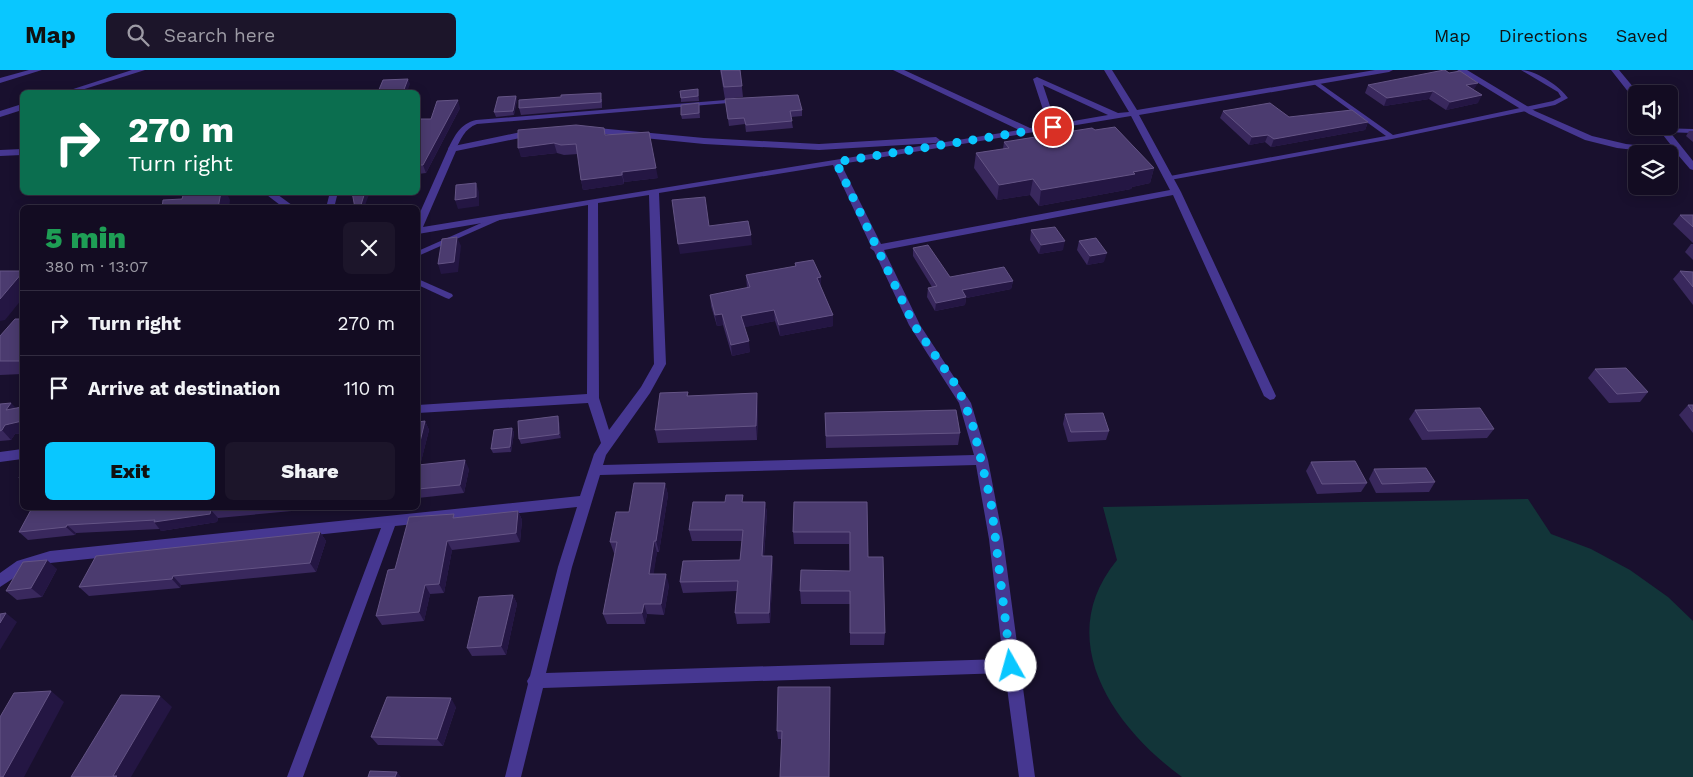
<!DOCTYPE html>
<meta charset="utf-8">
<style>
:root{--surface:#130c22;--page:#1c152a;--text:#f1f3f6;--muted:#9d9ba5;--line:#322c40;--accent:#09c7ff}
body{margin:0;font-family:"Work Sans",sans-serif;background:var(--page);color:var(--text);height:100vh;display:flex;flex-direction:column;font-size:19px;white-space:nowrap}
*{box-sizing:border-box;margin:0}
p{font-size:16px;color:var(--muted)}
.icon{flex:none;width:28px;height:28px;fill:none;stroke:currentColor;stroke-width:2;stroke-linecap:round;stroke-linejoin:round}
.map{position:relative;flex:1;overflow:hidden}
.details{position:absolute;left:20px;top:135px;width:400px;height:305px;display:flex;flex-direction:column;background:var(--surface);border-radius:8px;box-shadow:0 2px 12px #0003,0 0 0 1px var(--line)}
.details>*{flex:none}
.hud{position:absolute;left:20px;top:20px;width:400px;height:105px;border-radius:8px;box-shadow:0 2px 12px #0003,0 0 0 1px var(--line);background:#0b6e4f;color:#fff;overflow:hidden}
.tools{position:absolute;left:1628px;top:15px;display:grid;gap:10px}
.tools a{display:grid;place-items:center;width:50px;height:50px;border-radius:8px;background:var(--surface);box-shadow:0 2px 12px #0003,0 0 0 1px var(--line);font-size:25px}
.pin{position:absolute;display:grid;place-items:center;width:42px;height:42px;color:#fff;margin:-21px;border:2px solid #fff;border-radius:50%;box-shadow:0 1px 5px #0007}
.me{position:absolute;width:55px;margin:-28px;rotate:353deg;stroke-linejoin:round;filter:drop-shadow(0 0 4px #0008)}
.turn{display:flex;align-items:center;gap:18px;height:105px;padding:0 25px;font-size:22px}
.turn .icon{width:65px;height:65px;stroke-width:2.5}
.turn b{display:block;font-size:35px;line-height:42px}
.round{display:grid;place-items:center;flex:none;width:52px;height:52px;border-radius:8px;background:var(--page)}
.overview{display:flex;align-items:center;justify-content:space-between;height:85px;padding:0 25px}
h1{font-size:30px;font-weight:800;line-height:38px;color:#1e9e55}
.primary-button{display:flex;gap:10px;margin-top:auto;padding:10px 25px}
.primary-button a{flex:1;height:58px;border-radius:8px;background:var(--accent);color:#111;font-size:20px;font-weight:800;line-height:58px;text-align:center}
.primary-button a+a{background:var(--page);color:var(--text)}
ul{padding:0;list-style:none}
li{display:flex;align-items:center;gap:15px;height:65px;padding:0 25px;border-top:1px solid var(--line)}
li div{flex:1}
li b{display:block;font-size:19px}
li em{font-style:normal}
header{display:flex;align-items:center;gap:30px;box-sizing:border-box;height:70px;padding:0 25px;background:var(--accent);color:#111}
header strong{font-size:24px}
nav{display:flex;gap:28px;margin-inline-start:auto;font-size:18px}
.search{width:350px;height:45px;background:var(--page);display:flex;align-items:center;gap:12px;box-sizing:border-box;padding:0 18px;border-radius:8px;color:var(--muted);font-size:19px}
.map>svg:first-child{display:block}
.green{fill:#123539}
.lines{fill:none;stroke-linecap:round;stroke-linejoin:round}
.lane{fill:#463791;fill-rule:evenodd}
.street{fill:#463791;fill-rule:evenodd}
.wall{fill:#39285d}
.shaded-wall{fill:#241643}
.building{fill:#4b3b6f;stroke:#645485}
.route{stroke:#09c7ff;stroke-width:9;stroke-dasharray:0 16.2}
</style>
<header>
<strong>Map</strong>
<div class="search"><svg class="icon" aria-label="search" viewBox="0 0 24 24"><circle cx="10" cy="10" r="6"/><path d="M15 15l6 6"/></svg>Search here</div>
<nav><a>Map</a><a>Directions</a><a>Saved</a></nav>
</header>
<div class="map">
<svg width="1693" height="707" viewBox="0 0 1693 707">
<rect width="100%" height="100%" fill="#19102e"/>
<path class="green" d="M 1528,429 L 1551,464 L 1591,479 L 1630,500 L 1668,527 L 1693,551 L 1693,707 L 1182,707 C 1113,657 1052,569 1117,490 L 1103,437 Z"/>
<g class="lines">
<g class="lane">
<path d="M 1521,0 C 1535,0 1560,16 1568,28 L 1555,35 L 1392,69 L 1170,110 L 1166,108 L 1170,106 L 1386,66 L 1314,14 L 1314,12 L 1318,12 L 1393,65 L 1553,31 L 1561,27 L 1558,22 Z"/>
<path d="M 738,29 L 740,30 L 740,32 L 477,54 C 464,59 461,69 455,81 L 448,79 C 455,65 460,54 476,50 Z"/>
<polygon points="1660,58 1693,59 1693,63 1663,62 1659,60"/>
<polygon points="330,122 338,122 334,138 326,138"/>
<polygon points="497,146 503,146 504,148 418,186 418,181"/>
<polygon points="418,209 452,224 453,226 449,229 446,228 418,215"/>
</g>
<g class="street">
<polygon points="29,0 42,0 0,13 0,8"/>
<polygon points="132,0 145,0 75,22 64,22"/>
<path d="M 893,0 L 904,0 L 1030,58 L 1048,55 L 1033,9 L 1037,7 L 1118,43 L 1129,42 L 1104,0 L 1112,0 L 1137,40 L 1375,0 L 1393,0 L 1389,2 L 1139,45 L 1181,122 L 1276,326 L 1274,329 L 1270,330 L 1264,326 L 1173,125 L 884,180 L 920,255 L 971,333 L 988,390 L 1003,469 L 1035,707 L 1019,707 L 1005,603 L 543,618 L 521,707 L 505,707 L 528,614 L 527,611 L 530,606 L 558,497 L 577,437 L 395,456 L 303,707 L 287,707 L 381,458 L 50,493 L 26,500 L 0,517 L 0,503 L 17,491 L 50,481 L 580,426 L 594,384 L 601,373 L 588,333 L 418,343 L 418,335 L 587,324 L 588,135 L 418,164 L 418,147 L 449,77 L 535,59 L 539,62 L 535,65 L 456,81 L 423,157 L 1019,60 ZM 1043,15 L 1108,45 L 1056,54 ZM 1131,46 L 1170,120 L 881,174 L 841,94 ZM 833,95 L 871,176 L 870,178 L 874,181 L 909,255 L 959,333 L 974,385 L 603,395 L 606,385 L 650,323 L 666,294 L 659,123 ZM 649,125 L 654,294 L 641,317 L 609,360 L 599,328 L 598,133 ZM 976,395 L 989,469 L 1003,589 L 546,603 L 572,497 L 600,405 Z"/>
<polygon points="1457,0 1467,0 1535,41 1592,66 1626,74 1674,79 1656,56 1665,56 1693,91 1693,100 1690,99 1678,85 1617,78 1585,70 1529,44"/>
<polygon points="1611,0 1619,0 1639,24 1636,24 1636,28 1633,28"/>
<polygon points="22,34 22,40 0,47 0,41"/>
<polygon points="587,57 704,68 819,74 936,67 940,70 936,73 819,80 704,74 584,62 583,60"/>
<polygon points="22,79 22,85 0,86 0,80"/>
<polygon points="263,122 274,122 296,138 284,138"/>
<polygon points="22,379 22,389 0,392 0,382"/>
</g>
</g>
<g class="wall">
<polygon points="720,0 743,0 740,0 743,27 725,29"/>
<polygon points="1368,15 1474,20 1478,33 1446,40 1429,29 1384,36 1365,23"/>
<polygon points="698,19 699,31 681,32 681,28"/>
<polygon points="516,26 517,30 514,45 496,47 494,42"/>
<polygon points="561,27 602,29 602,38 521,45 519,38"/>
<polygon points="699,33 700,48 682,49 681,45"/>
<polygon points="726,36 802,40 802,46 791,47 793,58 746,62 745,54 729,56"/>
<polygon points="460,38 426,103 418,104 418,56 431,49"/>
<polygon points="1223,41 1289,47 1368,52 1365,60 1271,77 1265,72 1249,75 1220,48"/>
<polygon points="518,60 605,65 658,108 624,112 624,114 583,120 581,110 578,84 564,85 557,83 521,87"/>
<polygon points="1095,60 1154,98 1150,113 1132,117 1131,119 1039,136 1030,125 997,130 974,98 976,83 1003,79 1004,72"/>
<polygon points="1689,61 1693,61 1693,72 1686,66"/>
<polygon points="1680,145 1693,145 1693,173 1673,154"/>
<polygon points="1031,160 1063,180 1039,184 1030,170"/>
<polygon points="1079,171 1104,192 1087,195 1077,180"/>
<polygon points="1691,174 1693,174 1693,190 1685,182"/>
<polygon points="913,178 950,207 1013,211 1011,219 966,228 965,235 935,241 927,227 928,218 932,217 913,186"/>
<polygon points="795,193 821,207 821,217 833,245 833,256 780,266 775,251 744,257 750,282 732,286 723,255 717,256 711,236 710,225 747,218 746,205 795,197"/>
<polygon points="1680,201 1693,202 1693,235 1673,209"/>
<polygon points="22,249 22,304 0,305 0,266"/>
<polygon points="1595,299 1648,322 1640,332 1609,333 1588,308"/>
<polygon points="688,322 688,326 758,337 757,370 658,373 655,360"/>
<polygon points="0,334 16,338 22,337 22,363 15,364 11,370 0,371"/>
<polygon points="1688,335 1693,335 1693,363 1679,345"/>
<polygon points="1415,340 1494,359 1487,368 1422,370 1409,349"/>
<polygon points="825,343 960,363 958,375 826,378"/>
<polygon points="1065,344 1109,361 1106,370 1068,372 1063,354"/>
<polygon points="425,351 429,360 420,395 469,399 464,423 418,428 418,352"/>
<polygon points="559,351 561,368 521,374 519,369"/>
<polygon points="512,358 514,363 511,382 493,383 491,379"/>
<polygon points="1311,392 1367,413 1361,422 1317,424 1306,401"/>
<polygon points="1374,399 1435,412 1429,422 1376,423 1369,409"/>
<polygon points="665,413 668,425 659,482 657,482 653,504 669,515 664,545 647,544 645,554 607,554 603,544 615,483 614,483 610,472 629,442"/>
<polygon points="744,432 765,432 767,443 764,486 772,486 773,497 770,553 737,554 735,543 737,521 683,523 680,512 740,490 742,471 692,471 689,460"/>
<polygon points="867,432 868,487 885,563 884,575 850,575 850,534 801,534 800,521 850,501 849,474 794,474 793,462"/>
<polygon points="96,438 324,438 218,448 217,452 161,461 160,459 76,463 75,465 28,470 19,462"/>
<polygon points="518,441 522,450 520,472 452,480 444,523 430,524 424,551 382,555 376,546 395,499 456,448"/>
<polygon points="320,462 326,471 316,502 181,515 180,518 89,526 79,517"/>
<polygon points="57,499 42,527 17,530 6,521"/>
<polygon points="513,525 517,534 506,585 472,586 467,578"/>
<polygon points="830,617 782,669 778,669 777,661"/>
<polygon points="456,637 443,676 378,675 371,667"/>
</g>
<g class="shaded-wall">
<polygon points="408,9 410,14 407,22 403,22"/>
<polygon points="1478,13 1473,21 1466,15"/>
<polygon points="1433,21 1429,29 1384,36 1387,28"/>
<polygon points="1482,25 1478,33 1446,40 1450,32"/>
<polygon points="516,26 517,30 514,45 513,41"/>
<polygon points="458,30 460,38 426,103 423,95"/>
<polygon points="1368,52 1365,60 1271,77 1274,69"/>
<polygon points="1268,65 1265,72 1249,75 1252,67"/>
<polygon points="554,73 557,83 521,87 518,78"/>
<polygon points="656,98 658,108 624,112 622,102"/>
<polygon points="1154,98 1150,113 1132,117 1131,119 1039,136 1041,120"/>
<polygon points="622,105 624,114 583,120 581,110"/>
<polygon points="1033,109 1030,125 997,130 999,115"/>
<polygon points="476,113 479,122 479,136 458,139 455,130"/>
<polygon points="221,122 226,122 230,130 229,138 218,138"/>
<polygon points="365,122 370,122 364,138 360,138"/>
<polygon points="751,165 752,175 680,184 678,174"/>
<polygon points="457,167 461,176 458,202 441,204 438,194"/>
<polygon points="1065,171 1063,180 1039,184 1041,175"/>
<polygon points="1107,183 1104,192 1087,195 1090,186"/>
<polygon points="22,203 22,229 5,250 0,251 0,229"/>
<polygon points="821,207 821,218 817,208"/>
<polygon points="1013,211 1011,219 966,228 965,235 935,241 936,233 962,220"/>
<polygon points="774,240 775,251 742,258 741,246"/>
<polygon points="722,244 723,255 717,256 715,245"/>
<polygon points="833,245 833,256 780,266 779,255"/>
<polygon points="749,271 750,282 732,286 731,275"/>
<polygon points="757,323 758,337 757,370 756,356"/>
<polygon points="11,333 20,342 6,340"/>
<polygon points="558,346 559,351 561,368 559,364"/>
<polygon points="22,351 22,363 15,364 11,370 2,360 5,355"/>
<polygon points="425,351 429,360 418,404 418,380"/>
<polygon points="512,358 514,363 511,382 510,377"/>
<polygon points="465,390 469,399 464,423 460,415"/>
<polygon points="665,413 668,425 659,482 656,471"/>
<polygon points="765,432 767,443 763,497 762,486"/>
<polygon points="211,440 218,448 217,452 161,461 154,452"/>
<polygon points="518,441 522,450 520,472 516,463"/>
<polygon points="67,455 76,463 75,465 66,457"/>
<polygon points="320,462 326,471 316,502 310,493"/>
<polygon points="447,471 452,480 444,523 439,514"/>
<polygon points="654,471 657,482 652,515 649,504"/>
<polygon points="772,486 773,497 770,553 769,543"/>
<polygon points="47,490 57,499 42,527 31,518"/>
<polygon points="666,504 669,515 664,545 661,534"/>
<polygon points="173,506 181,515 180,518 172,509"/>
<polygon points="425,515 430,524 424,551 419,542"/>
<polygon points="513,525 517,534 506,585 501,576"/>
<polygon points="644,534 647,544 645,554 642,543"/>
<polygon points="6,543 17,552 0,580 0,553"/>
<polygon points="51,621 64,632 24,707 3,707"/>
<polygon points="160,626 172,637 131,707 115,707 113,706"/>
<polygon points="451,628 456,637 443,676 437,669"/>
<polygon points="397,702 401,707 395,707"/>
</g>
<g class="building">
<polygon points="721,0 740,0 742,16 724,17"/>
<polygon points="1444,0 1445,0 1449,3 1460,1 1478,13 1466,15 1482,25 1450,32 1433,21 1387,28 1368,15"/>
<polygon points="408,9 403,22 378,22 383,10"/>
<polygon points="698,19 698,26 681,28 680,21"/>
<polygon points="601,23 601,32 519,38 519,30 561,27 561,25"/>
<polygon points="798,25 802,40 790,41 792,51 746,55 744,48 728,49 725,29"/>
<polygon points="516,26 513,41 494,42 498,27"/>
<polygon points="458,30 423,95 418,95 418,56 421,49 431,49 437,31"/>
<polygon points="699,33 699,43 681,45 681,35"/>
<polygon points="1270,33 1289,47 1352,40 1368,52 1274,69 1268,65 1252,67 1223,41"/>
<polygon points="576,55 604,58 605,65 649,62 656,98 622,102 622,105 581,110 576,74 561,75 554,73 518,78 518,60"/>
<polygon points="1115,57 1154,98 1133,102 1135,104 1041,120 1033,109 999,115 976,83 1009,78 1004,72 1092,58 1095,60"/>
<polygon points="476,113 476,127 455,130 456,115"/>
<polygon points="184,122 221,122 218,138 162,138 163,130 182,129"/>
<polygon points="352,122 365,122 360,138 355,138"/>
<polygon points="705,127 709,156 748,151 751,165 678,174 672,130"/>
<polygon points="1680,145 1693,145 1693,157"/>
<polygon points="1055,157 1065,171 1041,175 1031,160"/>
<polygon points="457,167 454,192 438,194 442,169"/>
<polygon points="1096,168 1107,183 1090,186 1079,171"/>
<polygon points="928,175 950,207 1004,197 1013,211 962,220 966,227 936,233 928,218 937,216 913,178"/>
<polygon points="813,190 821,207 817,208 833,245 779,255 774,240 741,246 749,271 731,275 722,244 715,245 710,225 750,217 746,205 796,196 795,193"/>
<polygon points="0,201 22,201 22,203 0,229"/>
<polygon points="1680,201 1693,202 1693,217"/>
<polygon points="15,249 22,249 22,291 0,291 0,266"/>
<polygon points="1626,298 1648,322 1617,324 1595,299"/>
<polygon points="688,322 687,326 757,323 756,356 655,360 660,323"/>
<polygon points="11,333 6,340 22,337 22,351 5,355 2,360 0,361 0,334"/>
<polygon points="1688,335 1693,335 1693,342"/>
<polygon points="1480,338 1494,359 1428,361 1415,340"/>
<polygon points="956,340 960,363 826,366 825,343"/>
<polygon points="1103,343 1109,361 1071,362 1065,344"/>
<polygon points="558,346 559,364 519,369 518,351"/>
<polygon points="425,351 418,380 418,352"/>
<polygon points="512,358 510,377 491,379 494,360"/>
<polygon points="465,390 460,415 418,419 418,395"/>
<polygon points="1355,391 1367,413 1322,414 1311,392"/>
<polygon points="1426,398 1435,412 1382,414 1374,399"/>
<polygon points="22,401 22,408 19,408"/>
<polygon points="634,413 665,413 656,471 654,471 649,504 666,504 661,534 644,534 642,543 603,544 617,472 610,472 616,442 629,442"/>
<polygon points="726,425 743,425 742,432 765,432 762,486 772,486 769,543 735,543 738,511 680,512 683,491 740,490 743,460 689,460 693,432 725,432"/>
<polygon points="794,432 867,432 868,487 883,487 885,563 850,563 850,521 800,521 801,500 850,501 850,462 793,462"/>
<polygon points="32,438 76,438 75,438 234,438 211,440 210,444 154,452 155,450 67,455 66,457 19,462"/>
<polygon points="518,441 516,463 447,471 439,514 425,515 419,542 376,546 388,500 395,499 409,447 454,444 453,448"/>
<polygon points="320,462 310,493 173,506 172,509 79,517 96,486"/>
<polygon points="47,490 31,518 6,521 23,492"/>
<polygon points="513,525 501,576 467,578 479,527"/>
<polygon points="6,543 0,553 0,544"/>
<polygon points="778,617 830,617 829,707 780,707 782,661 777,661"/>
<polygon points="51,621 3,707 0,707 0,647 14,623"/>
<polygon points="121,625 160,626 113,706 117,706 116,707 71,707"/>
<polygon points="387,627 451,628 437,669 371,667"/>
<polygon points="370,701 397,702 395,707 368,707"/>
</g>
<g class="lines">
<polyline class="route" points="1011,596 991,432 972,352 958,318 914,255 836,92 1053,57"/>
</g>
</svg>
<div class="tools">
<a><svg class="icon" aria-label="sound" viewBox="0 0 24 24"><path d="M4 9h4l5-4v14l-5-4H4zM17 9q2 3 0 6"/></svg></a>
<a><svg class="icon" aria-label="layers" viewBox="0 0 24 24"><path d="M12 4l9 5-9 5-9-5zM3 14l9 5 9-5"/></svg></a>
</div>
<div class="pin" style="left:1053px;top:57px;background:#d93025"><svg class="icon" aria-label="arrive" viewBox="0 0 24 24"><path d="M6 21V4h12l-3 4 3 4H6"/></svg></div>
<svg class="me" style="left:1011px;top:596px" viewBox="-20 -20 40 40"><circle r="19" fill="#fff"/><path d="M0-13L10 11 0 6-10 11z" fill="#09c7ff"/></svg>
<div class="hud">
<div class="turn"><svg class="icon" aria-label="right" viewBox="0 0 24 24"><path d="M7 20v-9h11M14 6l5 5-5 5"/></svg><div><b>270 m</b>Turn right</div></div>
</div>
<section class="details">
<div class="overview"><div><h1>5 min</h1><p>380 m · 13:07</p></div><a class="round"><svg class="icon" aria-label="close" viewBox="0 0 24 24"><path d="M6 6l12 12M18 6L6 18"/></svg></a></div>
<ul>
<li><svg class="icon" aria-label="right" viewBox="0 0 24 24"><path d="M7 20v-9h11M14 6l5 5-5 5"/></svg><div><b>Turn right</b></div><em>270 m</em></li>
<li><svg class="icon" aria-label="arrive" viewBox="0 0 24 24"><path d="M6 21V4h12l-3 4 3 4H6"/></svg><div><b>Arrive at destination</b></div><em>110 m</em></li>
</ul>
<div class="primary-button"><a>Exit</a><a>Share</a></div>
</section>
</div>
